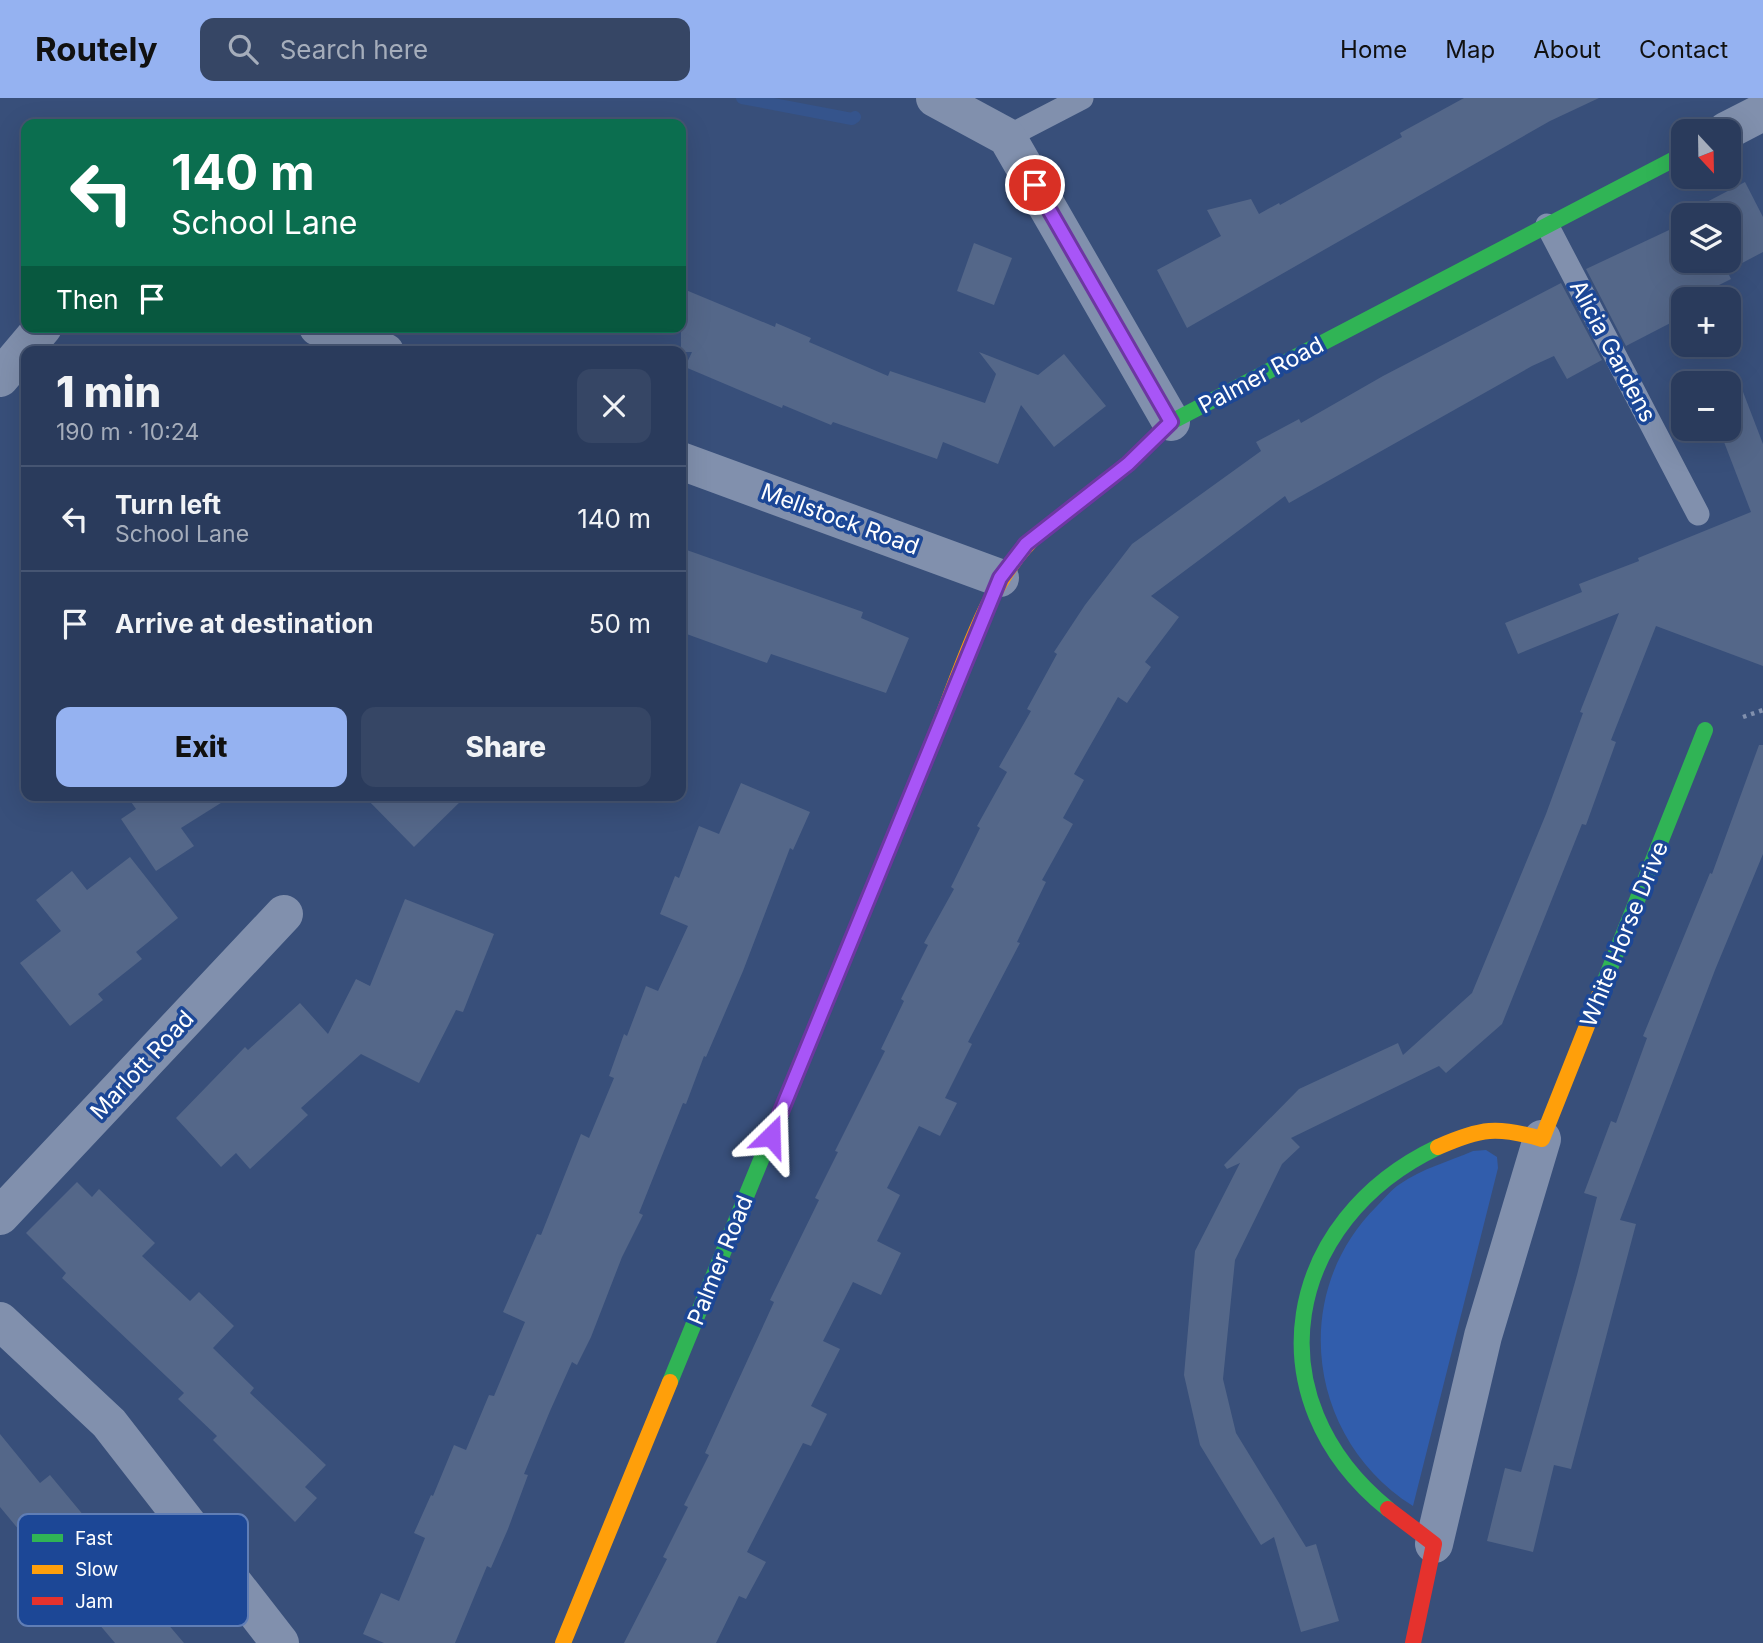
<!DOCTYPE html>
<meta charset="utf-8">
<style>
:root{--surface:#2a3b5c;--page:#364665;--text:#f1f3f6;--muted:#a5adbb;--line:#465572;--accent:#95b2f1}
body{margin:0;font-family:Inter,sans-serif;background:var(--page);color:var(--text);height:100vh;display:flex;flex-direction:column;font-size:26px;white-space:nowrap}
*{box-sizing:border-box;margin:0}
p{font-size:23px;color:var(--muted)}
.icon{flex:none;width:38px;height:38px;fill:none;stroke:currentColor;stroke-width:2;stroke-linecap:round;stroke-linejoin:round}
.map{position:relative;flex:1;overflow:hidden}
.side{position:absolute;left:21px;top:248px;width:665px;height:455px;display:flex;flex-direction:column;background:var(--surface);border-radius:14px;box-shadow:0 7px 28px #0002,0 0 0 2px var(--line)}
.side>*{flex:none}
.hud{position:absolute;left:21px;top:21px;width:665px;height:214px;border-radius:14px;box-shadow:0 7px 28px #0002,0 0 0 2px var(--line);background:#0b6e4f;color:#fff;overflow:hidden}
.needle{width:46px;rotate:158deg}
.buttons{position:absolute;left:1671px;top:21px;display:grid;gap:14px}
.buttons a{display:grid;place-items:center;width:70px;height:70px;border-radius:14px;background:var(--surface);box-shadow:0 7px 28px #0002,0 0 0 2px var(--line);font-size:35px}
.pin{position:absolute;display:grid;place-items:center;width:60px;height:60px;color:#fff;margin:-30px;border:4px solid #fff;border-radius:50%;box-shadow:0 2px 7px #0007}
.me{position:absolute;width:77px;margin:-38px;rotate:22deg;stroke-linejoin:round;filter:drop-shadow(0 0 5px #0008)}
.turn{display:flex;align-items:center;gap:24px;height:147px;padding:0 35px;font-size:32px}
.turn .icon{width:91px;height:91px;stroke-width:2.5}
.turn b{display:block;font-size:49px;line-height:60px}
.then{display:flex;align-items:center;height:66px;padding:0 35px;background:#0003;gap:14px;font-size:26px}
.round{display:grid;place-items:center;flex:none;width:74px;height:74px;border-radius:14px;background:var(--page)}
.overview{display:flex;align-items:center;justify-content:space-between;height:119px;padding:0 35px}
h1{font-size:42px;font-weight:800;line-height:52px}
.cta{display:flex;gap:14px;margin-top:auto;padding:14px 35px}
.cta a{flex:1;height:80px;border-radius:14px;background:var(--accent);color:#111;font-size:28px;font-weight:800;line-height:80px;text-align:center}
.cta a+a{background:var(--page);color:var(--text)}
ul{padding:0;list-style:none}
li{display:flex;align-items:center;gap:21px;height:105px;padding:0 35px;border-top:2px solid var(--line)}
li div{flex:1}
li b{display:block;font-size:26px}
li em{font-style:normal}
header{display:flex;align-items:center;gap:42px;box-sizing:border-box;height:98px;padding:0 35px;background:var(--accent);color:#111}
header strong{font-size:33px}
nav{display:flex;gap:38px;margin-inline-start:auto;font-size:24px}
.search{width:490px;height:63px;background:var(--page);display:flex;align-items:center;gap:18px;box-sizing:border-box;padding:0 24px;border-radius:14px;color:var(--muted);font-size:26px}
.map>svg:first-child{display:block}
.green{fill:#315dac}
.lines{fill:none;stroke-linecap:round;stroke-linejoin:round}
.stream{stroke:#35548c;stroke-width:12}
.building{fill:#546789}
.path{stroke:#8190ad;stroke-width:4.5;stroke-dasharray:3.5 5;stroke-linecap:butt}
.lane{stroke:#8190ad;stroke-width:23}
.street{stroke:#8190ad;stroke-width:38}
.fast{stroke:#30b455;stroke-width:16}
.slow{stroke:#ff9f0a;stroke-width:16}
.jam{stroke:#e5322d;stroke-width:16}
.route-casing{stroke:#6d37a1;stroke-width:18}
.route{stroke:#a855f7;stroke-width:12}
.labels{text-anchor:middle;stroke-width:7;stroke-linejoin:round;paint-order:stroke}
.street-label{font-size:23px;fill:#fff;stroke:#1c4796}
.key{fill:#1c4796;stroke:#607eb6;stroke-width:2}
.key-label{font-size:19px;fill:#fff}
</style>
<header>
<strong>Routely</strong>
<div class="search"><svg class="icon" aria-label="search" viewBox="0 0 24 24"><circle cx="10" cy="10" r="6"/><path d="M15 15l6 6"/></svg>Search here</div>
<nav><a>Home</a><a>Map</a><a>About</a><a>Contact</a></nav>
</header>
<div class="map">
<svg width="1763" height="1545" viewBox="0 0 1763 1545">
<rect width="100%" height="100%" fill="#384f7a"/>
<path class="green" d="M 1486,1052 L 1497,1059 L 1498,1070 L 1413,1408 C 1308,1342 1288,1196 1377,1108 C 1384,1101 1392,1091 1400,1086 C 1421,1071 1450,1063 1473,1053 Z"/>
<g class="lines">
<polyline class="stream" points="742,0 852,21 855,19"/>
</g>
<g class="building">
<polygon points="1464,0 1599,0 1550,23 1187,230 1157,172 1221,138 1207,112 1251,101 1259,116 1279,105 1280,107 1402,39 1400,35"/>
<polygon points="1745,84 1763,119 1763,154 1727,173 1731,181 1691,201 1684,201 1684,218 1626,248 1586,171 1684,125 1684,163 1729,163 1729,117 1698,117 1705,114 1701,107"/>
<polygon points="974,145 1012,160 994,207 957,193"/>
<polygon points="1561,185 1602,262 1567,281 1554,258 1532,268 1289,405 1285,398 1151,498 1179,519 1145,564 1151,569 1127,605 1118,599 1074,676 1084,682 1063,720 1073,726 1042,782 1046,784 1017,844 1020,845 968,944 972,946 945,1000 957,1005 940,1038 919,1028 887,1090 900,1097 877,1143 901,1155 881,1197 853,1184 823,1243 840,1251 811,1308 827,1316 811,1348 803,1345 747,1454 766,1464 746,1501 739,1498 716,1545 624,1545 667,1461 663,1459 688,1409 684,1407 709,1357 705,1355 774,1204 770,1202 819,1102 815,1100 838,1054 835,1053 885,953 881,951 904,903 901,901 928,847 924,845 954,791 951,789 980,730 977,728 1007,674 999,669 1031,613 1027,611 1057,556 1054,554 1085,507 1132,446 1261,353 1256,344 1299,321 1301,325 1383,278"/>
<polygon points="681,190 775,229 776,225 811,240 809,244 888,278 890,273 985,305 996,276 979,254 1038,277 1064,256 1106,308 1054,349 1021,307 998,366 943,344 937,361 833,324 831,327 783,307 782,310 685,269 692,254 681,254"/>
<polygon points="1735,273 1763,346 1763,568 1656,528 1611,642 1616,644 1586,727 1582,726 1502,926 1446,975 1439,968 1291,1040 1300,1049 1282,1066 1235,1162 1223,1281 1236,1335 1306,1449 1316,1446 1339,1523 1301,1534 1274,1439 1261,1447 1200,1347 1184,1277 1195,1153 1240,1065 1227,1071 1224,1067 1299,991 1398,945 1403,957 1472,895 1546,716 1583,615 1580,614 1619,515 1518,556 1505,525 1582,494 1579,486 1639,463 1638,460 1751,414 1719,331 1729,331 1729,285 1705,285"/>
<polygon points="681,450 863,514 861,520 909,540 886,595 771,556 767,565 681,534"/>
<polygon points="1759,647 1763,647 1763,756 1715,872 1620,1122 1636,1126 1571,1371 1554,1367 1533,1454 1487,1443 1505,1370 1521,1374 1577,1177 1597,1099 1584,1095 1611,1023 1616,1025 1647,940 1643,938 1710,775 1712,776"/>
<polygon points="741,685 810,714 793,752 790,750 743,873 706,959 704,958 686,1006 683,1005 639,1115 643,1117 622,1159 591,1239 577,1267 572,1264 550,1313 524,1376 528,1377 508,1431 491,1470 487,1468 455,1545 384,1545 363,1536 381,1495 399,1503 425,1440 414,1435 431,1397 433,1398 454,1347 466,1352 489,1297 494,1298 525,1224 503,1214 537,1136 541,1137 581,1036 589,1040 614,980 609,978 624,936 627,938 646,888 658,893 688,828 660,816 675,778 679,780 699,728 719,736"/>
<polygon points="127,698 232,698 181,730 194,748 156,773 121,721 136,711"/>
<polygon points="364,698 466,698 414,749"/>
<polygon points="130,759 178,820 136,854 142,861 98,896 103,902 70,928 20,865 61,833 36,802 72,773 87,792"/>
<polygon points="405,801 494,836 463,914 456,912 419,985 361,956 301,1010 308,1017 250,1071 236,1055 221,1069 176,1020 245,949 248,952 300,905 328,936 356,881 370,888"/>
<polygon points="77,1084 92,1099 99,1091 155,1145 142,1158 190,1203 199,1194 234,1228 213,1250 254,1290 250,1295 326,1367 305,1389 317,1400 295,1424 213,1342 217,1338 178,1301 184,1295 62,1180 66,1175 26,1135"/>
<polygon points="0,1336 40,1385 50,1377 119,1460 115,1464 184,1545 115,1545 88,1513 92,1510 42,1454 39,1456 0,1409"/>
</g>
<g class="lines">
<polyline class="path" points="1743,619 1763,612"/>
<g class="lane">
<polyline points="1007,39 1082,0"/>
<polyline points="1547,127 1698,416"/>
</g>
<g class="street">
<polyline points="935,0 1007,39 1171,324"/>
<polyline points="1726,33 1763,14"/>
<polyline points="318,229 385,254"/>
<polyline points="0,280 43,229"/>
<polyline points="681,363 1000,480"/>
<polyline points="0,1118 284,816"/>
<polyline points="0,1223 109,1325 280,1545"/>
<polyline points="1434,1446 1483,1238 1542,1041"/>
</g>
<g class="fast">
<polyline points="1041,434 1128,366 1171,324 1684,56"/>
<polyline points="1604,885 1705,632"/>
<polyline points="670,1284 934,640"/>
<path d="M 1388,1411 C 1251,1300 1284,1122 1438,1049"/>
</g>
<g class="slow">
<path d="M 934,640 C 960,578 989,475 1041,434"/>
<path d="M 1438,1049 C 1481,1030 1497,1028 1542,1041 L 1604,885"/>
<polyline points="563,1545 670,1284"/>
</g>
<polyline class="jam" points="1388,1411 1434,1446 1413,1545"/>
</g>
<g class="lines">
<defs>
<polyline id="route" points="771,1038 1000,480 1026,446 1128,366 1171,324 1035,87"/>
</defs>
<use href="#route" class="route-casing"/>
<use href="#route" class="route"/>
</g>
<g class="labels">
<g class="street-label">
<text transform="translate(1613 253) rotate(62)" y="8">Alicia Gardens</text>
<text transform="translate(1261 277) rotate(-28)" y="8">Palmer Road</text>
<text transform="translate(840 421) rotate(20)" y="8">Mellstock Road</text>
<text transform="translate(1624 836) rotate(-68)" y="8">White Horse Drive</text>
<text transform="translate(142 967) rotate(-47)" y="8">Marlott Road</text>
<text transform="translate(720 1162) rotate(-68)" y="8">Palmer Road</text>
</g>
</g>
<rect x="18" y="1416" width="230" height="112" rx="10" class="key"/>
<rect x="32" y="1436" width="31" height="8" fill="#30b455"/>
<rect x="32" y="1467" width="31" height="9" fill="#ff9f0a"/>
<rect x="32" y="1499" width="31" height="8" fill="#e5322d"/>
<g class="key-label">
<text x="75" y="1447">Fast</text>
<text x="75" y="1478">Slow</text>
<text x="75" y="1510">Jam</text>
</g>
</svg>
<div class="buttons">
<a><svg class="needle" viewBox="-14 -14 28 28"><path d="M0-13l5 13h-10z" fill="#e53935"/><path d="M0 13l5-13h-10z" fill="#a5adbb"/></svg></a>
<a><svg class="icon" aria-label="layers" viewBox="0 0 24 24"><path d="M12 4l9 5-9 5-9-5zM3 14l9 5 9-5"/></svg></a>
<a>+</a>
<a>−</a>
</div>
<div class="pin" style="left:1035px;top:87px;background:#d93025"><svg class="icon" aria-label="arrive" viewBox="0 0 24 24"><path d="M6 21V4h12l-3 4 3 4H6"/></svg></div>
<svg class="me" style="left:771px;top:1038px" viewBox="-20 -20 40 40"><path d="M0-17L14 15 0 8-14 15z" fill="#a855f7" stroke="#fff" stroke-width="4"/></svg>
<div class="hud">
<div class="turn"><svg class="icon" aria-label="left" viewBox="0 0 24 24"><path d="M17 20v-9H6M10 6l-5 5 5 5"/></svg><div><b>140 m</b>School Lane</div></div>
<div class="then">Then<svg class="icon" aria-label="arrive" viewBox="0 0 24 24"><path d="M6 21V4h12l-3 4 3 4H6"/></svg></div>
</div>
<section class="side">
<div class="overview"><div><h1>1 min</h1><p>190 m · 10:24</p></div><a class="round"><svg class="icon" aria-label="close" viewBox="0 0 24 24"><path d="M6 6l12 12M18 6L6 18"/></svg></a></div>
<ul>
<li><svg class="icon" aria-label="left" viewBox="0 0 24 24"><path d="M17 20v-9H6M10 6l-5 5 5 5"/></svg><div><b>Turn left</b><p>School Lane</p></div><em>140 m</em></li>
<li><svg class="icon" aria-label="arrive" viewBox="0 0 24 24"><path d="M6 21V4h12l-3 4 3 4H6"/></svg><div><b>Arrive at destination</b></div><em>50 m</em></li>
</ul>
<div class="cta"><a>Exit</a><a>Share</a></div>
</section>
</div>
